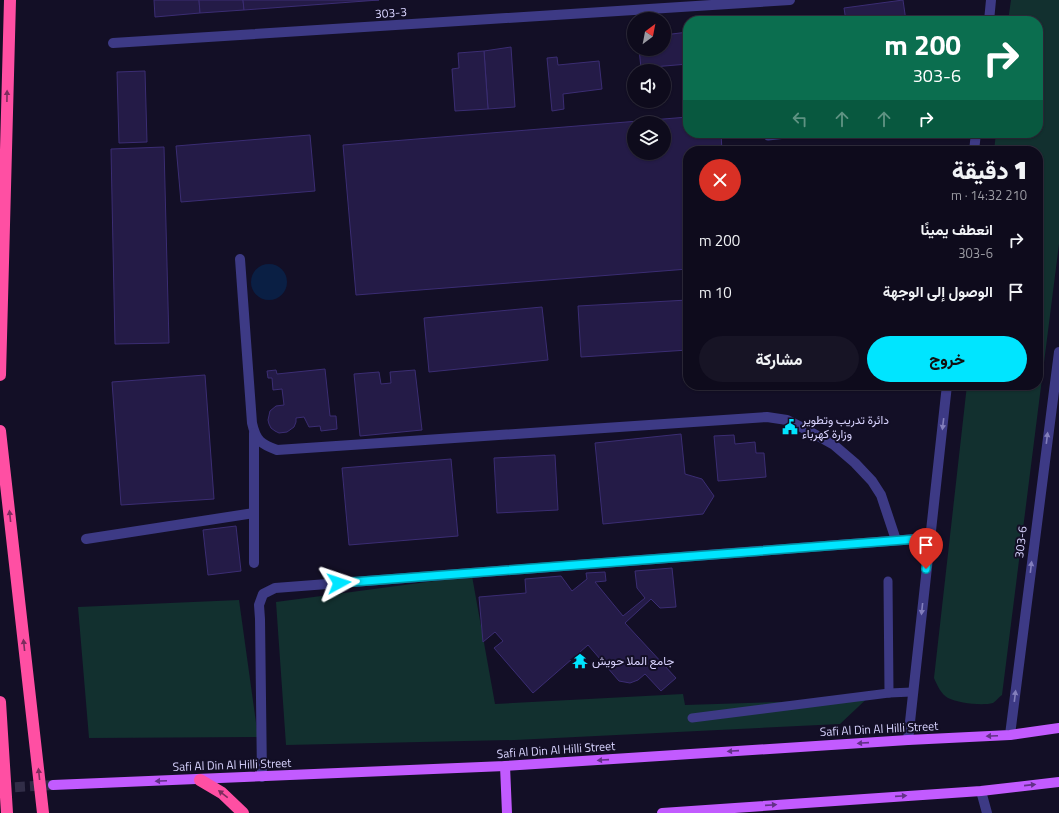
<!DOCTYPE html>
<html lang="ar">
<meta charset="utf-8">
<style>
:root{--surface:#0e0b1c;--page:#171425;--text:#f1f3f6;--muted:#9b9ba3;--line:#2e2b3b;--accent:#00e5ff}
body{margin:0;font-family:"Titillium Web",Vazirmatn,sans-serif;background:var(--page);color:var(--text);direction:rtl;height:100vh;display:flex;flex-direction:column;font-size:15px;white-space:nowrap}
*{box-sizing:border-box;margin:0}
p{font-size:13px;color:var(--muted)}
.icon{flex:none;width:22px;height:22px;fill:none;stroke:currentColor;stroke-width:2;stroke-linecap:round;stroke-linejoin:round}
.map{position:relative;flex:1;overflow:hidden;direction:ltr}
.sheet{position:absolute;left:683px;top:146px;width:360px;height:244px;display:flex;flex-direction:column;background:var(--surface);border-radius:16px;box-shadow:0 1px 3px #0004,0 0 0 1px var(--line);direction:rtl}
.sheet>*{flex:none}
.banner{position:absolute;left:683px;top:16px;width:360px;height:122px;border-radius:16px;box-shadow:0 1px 3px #0004,0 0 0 1px var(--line);direction:rtl;background:#0b6e4f;color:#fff;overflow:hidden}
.needle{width:26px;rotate:32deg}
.buttons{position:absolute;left:627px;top:12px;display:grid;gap:8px}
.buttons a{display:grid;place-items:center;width:44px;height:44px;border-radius:50%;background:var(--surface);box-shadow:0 1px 3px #0004,0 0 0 1px var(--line);font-size:20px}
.pin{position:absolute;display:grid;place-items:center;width:34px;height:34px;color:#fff;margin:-41px -17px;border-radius:50% 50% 50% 0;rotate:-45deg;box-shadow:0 0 4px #0007}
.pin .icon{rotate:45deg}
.me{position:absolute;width:44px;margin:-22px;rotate:85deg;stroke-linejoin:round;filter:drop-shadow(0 0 3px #0008)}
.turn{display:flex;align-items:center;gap:14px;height:84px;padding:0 16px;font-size:18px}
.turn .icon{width:52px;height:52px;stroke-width:2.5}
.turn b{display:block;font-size:28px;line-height:34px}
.lanes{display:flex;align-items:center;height:38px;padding:0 16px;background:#0003;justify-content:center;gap:20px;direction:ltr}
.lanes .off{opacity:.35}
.round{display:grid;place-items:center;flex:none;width:42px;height:42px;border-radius:21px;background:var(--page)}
.summary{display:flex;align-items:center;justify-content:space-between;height:68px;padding:0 16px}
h1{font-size:24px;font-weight:800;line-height:30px}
.cta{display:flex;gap:8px;margin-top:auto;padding:8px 16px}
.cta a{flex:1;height:46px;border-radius:24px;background:var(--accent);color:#111;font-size:16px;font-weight:800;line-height:46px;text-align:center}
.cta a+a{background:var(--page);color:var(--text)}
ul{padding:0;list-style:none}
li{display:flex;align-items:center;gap:12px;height:52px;padding:0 16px}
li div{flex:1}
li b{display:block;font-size:15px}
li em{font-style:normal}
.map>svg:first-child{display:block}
.green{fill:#12302f}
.water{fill:#0a1f44}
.building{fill:#241b47;stroke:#3b2d73;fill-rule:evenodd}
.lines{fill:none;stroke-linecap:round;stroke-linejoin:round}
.primary-tunnel{stroke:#312d47;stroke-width:10;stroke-dasharray:10 5;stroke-linecap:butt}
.service{stroke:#3d3a85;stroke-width:9}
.minor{stroke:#3d3a85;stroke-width:10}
.primary{stroke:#c25bff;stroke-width:10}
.motorway{stroke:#ff4fa3;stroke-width:12}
.motorway-bridge{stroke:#ff4fa3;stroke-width:12}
.oneway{fill:#7d2c5e}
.oneway2{fill:#837fbc}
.oneway3{fill:#623188}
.route-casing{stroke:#0095a6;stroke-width:10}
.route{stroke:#00e5ff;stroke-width:7}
.labels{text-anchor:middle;stroke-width:4;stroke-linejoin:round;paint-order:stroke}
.street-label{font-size:12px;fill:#d9d4ff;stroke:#130f26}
.poi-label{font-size:12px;fill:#d9d4ff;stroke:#130f26;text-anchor:start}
</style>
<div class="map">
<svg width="1059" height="813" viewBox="0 0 1059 813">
<rect width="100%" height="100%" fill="#130f26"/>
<g class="green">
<path d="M 1011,0 L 1059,0 L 1059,244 L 1002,695 C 999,697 996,701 993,703 C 982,706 958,703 948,698 C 941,694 937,685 934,678 L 967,385 L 1038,385 L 1038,151 L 994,151 L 996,133 L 1038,133 L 1038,21 L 1008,21 Z"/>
<polygon points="472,576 495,704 683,694 685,705 844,700 875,691 840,724 515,740 286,745 276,602"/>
<polygon points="239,600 258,737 89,738 78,607"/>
</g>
<circle class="water" cx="269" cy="282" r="18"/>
<g class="building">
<polygon points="154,0 199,0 200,13 155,17"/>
<polygon points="199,0 243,0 244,10 200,13"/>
<polygon points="243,0 379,0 244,10"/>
<polygon points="903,0 906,21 846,21 844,8"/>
<polygon points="846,17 846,21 791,21"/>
<polygon points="688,32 688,64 641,68 639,49 664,49 664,35"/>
<polygon points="511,47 515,107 488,109 484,51"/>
<polygon points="484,51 488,109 455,111 452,69 459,68 458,53"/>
<polygon points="557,57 558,65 599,61 602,89 563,94 564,109 552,111 547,58"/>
<polygon points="145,71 147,142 119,143 117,72"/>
<path d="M 688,117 L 688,133 L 721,133 L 722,151 L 688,151 L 688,269 L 356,295 L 343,145 ZM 634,123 L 664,123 L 664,153 L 634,153 Z"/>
<polygon points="310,135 315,191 181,202 176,146"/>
<polygon points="164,147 169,343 115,344 111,149"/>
<polygon points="688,300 688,350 581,357 578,306"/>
<polygon points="542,307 548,360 429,372 424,318"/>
<polygon points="325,369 330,416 336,416 337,429 321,431 320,426 309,427 304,417 296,418 296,422 294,427 287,432 279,433 275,431 271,428 269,424 268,420 270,411 276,406 284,405 282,389 273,390 272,378 268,378 267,371 276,370 277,374"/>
<polygon points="415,370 422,430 360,436 354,374 379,372 381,384 391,383 390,372"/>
<polygon points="205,375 214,499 121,505 112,382"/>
<polygon points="681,434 685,474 702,479 714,496 703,514 603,524 595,443"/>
<polygon points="734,435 735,444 755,442 756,453 764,453 766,477 718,481 714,436"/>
<polygon points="555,455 558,510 497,513 494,458"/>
<polygon points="451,459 458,536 349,545 342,468"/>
<polygon points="236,526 241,571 208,575 203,530"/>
<polygon points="672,568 676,607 660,608 651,599 625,623 676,678 661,691 645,674 638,680 630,683 619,681 588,645 533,693 494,648 503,641 495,632 483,642 479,597 526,593 525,579 561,576 572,591 587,579 586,573 605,572 606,581 595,582 623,616 645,598 637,588 635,571"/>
</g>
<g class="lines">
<polyline class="primary-tunnel" points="0,788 53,785"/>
<g class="service">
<polyline points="768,136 795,133"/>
<polyline points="888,581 889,693"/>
<polyline points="692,718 889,693 912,692"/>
</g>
<g class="minor">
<polyline points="989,21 991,0"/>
<polyline points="113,43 790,0"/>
<polyline points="974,151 976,133"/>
<path d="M 240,259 L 252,423 C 256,441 261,444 277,450 L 767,417 L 787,420 L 809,431 L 834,445 L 855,463 L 872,481 L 881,495 L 896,540"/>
<polyline points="86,539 254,513"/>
<polyline points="254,563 254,433"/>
<polyline points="1010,735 1059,352"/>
<polyline points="908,740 947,385"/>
<polyline points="262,777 260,619 259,605 263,594 275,588 929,538"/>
<polyline points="981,791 987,813"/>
</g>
<g class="primary">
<polyline points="505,766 507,813"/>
<polyline points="53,785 505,766 908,740 1010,735 1059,728"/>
<polyline points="662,813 981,791 1059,782"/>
</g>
<g class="motorway">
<polyline points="0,375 10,0"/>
<polyline points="200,780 222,793 243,813"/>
</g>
<g class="motorway-bridge">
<polyline points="0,431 43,813"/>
<polyline points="0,702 7,813"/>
</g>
</g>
<defs><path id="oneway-solid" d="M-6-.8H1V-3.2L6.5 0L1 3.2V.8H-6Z"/></defs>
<g class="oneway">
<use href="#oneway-solid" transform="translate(7 96) rotate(-89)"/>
<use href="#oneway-solid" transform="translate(10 516) rotate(-96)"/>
<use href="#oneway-solid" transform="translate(24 645) rotate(-96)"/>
<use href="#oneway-solid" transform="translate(39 774) rotate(-96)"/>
<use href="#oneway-solid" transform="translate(223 794) rotate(-142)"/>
</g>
<g class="oneway2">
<use href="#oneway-solid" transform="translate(943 424) rotate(97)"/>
<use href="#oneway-solid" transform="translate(1047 438) rotate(-83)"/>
<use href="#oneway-solid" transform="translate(1031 567) rotate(-83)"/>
<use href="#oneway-solid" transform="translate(922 609) rotate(96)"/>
<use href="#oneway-solid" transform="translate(1015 696) rotate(-83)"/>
</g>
<g class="oneway3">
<use href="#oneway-solid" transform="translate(992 736) rotate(177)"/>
<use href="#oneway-solid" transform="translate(863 743) rotate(176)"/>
<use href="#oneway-solid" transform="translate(733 751) rotate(176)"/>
<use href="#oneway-solid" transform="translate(603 760) rotate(176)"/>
<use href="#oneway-solid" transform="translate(161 781) rotate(178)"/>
<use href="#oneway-solid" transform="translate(1030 785) rotate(-6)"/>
<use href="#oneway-solid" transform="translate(901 796) rotate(-4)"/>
<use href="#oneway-solid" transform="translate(771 805) rotate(-4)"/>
</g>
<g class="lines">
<defs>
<polyline id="route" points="339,583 930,538 926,569"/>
</defs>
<use href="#route" class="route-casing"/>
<use href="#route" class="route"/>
</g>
<defs>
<symbol id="civic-bare" viewBox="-9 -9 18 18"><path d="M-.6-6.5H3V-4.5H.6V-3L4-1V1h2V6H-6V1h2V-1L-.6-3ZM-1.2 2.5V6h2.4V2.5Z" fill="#00e5ff" stroke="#130f26" stroke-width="2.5" paint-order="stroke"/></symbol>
<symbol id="temple-bare" viewBox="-9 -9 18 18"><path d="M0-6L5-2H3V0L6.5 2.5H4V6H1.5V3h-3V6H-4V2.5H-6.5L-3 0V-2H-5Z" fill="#00e5ff" stroke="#130f26" stroke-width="2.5" paint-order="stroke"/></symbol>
</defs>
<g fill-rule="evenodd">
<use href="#civic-bare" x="779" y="416" width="22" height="22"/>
<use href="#temple-bare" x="569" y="650" width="22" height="22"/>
</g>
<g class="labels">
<g class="street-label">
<text transform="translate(391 13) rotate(-4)" y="4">303-3</text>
<text transform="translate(1021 542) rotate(-83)" y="4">303-6</text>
<text transform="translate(879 729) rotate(-3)" y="4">Safi Al Din Al Hilli Street</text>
<text transform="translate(556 750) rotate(-4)" y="4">Safi Al Din Al Hilli Street</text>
<text transform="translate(232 765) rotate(-2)" y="4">Safi Al Din Al Hilli Street</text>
</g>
<g class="poi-label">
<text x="802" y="424">دائرة تدريب وتطوير<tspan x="802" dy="14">وزارة كهرباء</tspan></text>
<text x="592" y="665">جامع الملا حويش</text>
</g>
</g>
</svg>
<div class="buttons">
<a><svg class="needle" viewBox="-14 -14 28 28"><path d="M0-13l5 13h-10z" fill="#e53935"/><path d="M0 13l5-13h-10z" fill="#9b9ba3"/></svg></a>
<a><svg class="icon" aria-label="sound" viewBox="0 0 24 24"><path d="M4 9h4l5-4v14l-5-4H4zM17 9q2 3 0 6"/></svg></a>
<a><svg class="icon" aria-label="layers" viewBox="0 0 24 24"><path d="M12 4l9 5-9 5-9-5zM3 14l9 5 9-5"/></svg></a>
</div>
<div class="pin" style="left:926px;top:569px;background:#d93025"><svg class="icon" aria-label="arrive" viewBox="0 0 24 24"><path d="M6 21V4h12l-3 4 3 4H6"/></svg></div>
<svg class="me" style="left:339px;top:583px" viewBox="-20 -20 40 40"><path d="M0-17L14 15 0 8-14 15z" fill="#00e5ff" stroke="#fff" stroke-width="4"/></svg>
<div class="banner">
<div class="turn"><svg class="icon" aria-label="right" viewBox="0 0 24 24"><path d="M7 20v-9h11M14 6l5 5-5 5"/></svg><div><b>200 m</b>303-6</div></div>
<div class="lanes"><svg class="icon off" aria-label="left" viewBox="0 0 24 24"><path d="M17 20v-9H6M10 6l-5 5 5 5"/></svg><svg class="icon off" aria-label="ahead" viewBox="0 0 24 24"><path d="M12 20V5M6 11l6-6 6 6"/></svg><svg class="icon off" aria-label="ahead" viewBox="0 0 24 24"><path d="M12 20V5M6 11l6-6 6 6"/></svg><svg class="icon" aria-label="right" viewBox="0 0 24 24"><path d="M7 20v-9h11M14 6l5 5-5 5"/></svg></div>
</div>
<section class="sheet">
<div class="summary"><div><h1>1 دقيقة</h1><p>210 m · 14:32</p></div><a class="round" style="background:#d93025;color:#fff"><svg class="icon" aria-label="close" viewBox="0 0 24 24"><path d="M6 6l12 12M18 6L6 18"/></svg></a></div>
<ul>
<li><svg class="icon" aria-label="right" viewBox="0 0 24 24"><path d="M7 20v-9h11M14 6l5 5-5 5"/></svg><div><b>انعطف يمينًا</b><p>303-6</p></div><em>200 m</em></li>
<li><svg class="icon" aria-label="arrive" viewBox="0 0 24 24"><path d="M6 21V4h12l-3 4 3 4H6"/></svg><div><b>الوصول إلى الوجهة</b></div><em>10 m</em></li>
</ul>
<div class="cta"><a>خروج</a><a>مشاركة</a></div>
</section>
</div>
